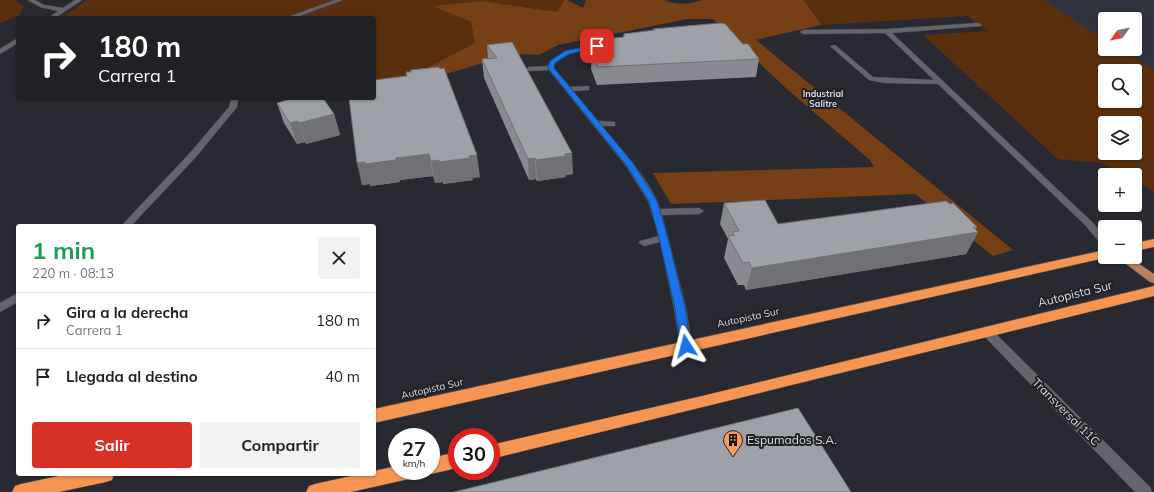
<!DOCTYPE html>
<html lang="es">
<meta charset="utf-8">
<style>
:root{--surface:#fff;--page:#f2f2f2;--text:#222;--muted:#767676;--line:#e0e0e0;--accent:#d93025}
body{margin:0;font-family:Mulish,sans-serif;background:var(--page);color:var(--text);height:100vh;display:flex;flex-direction:column;font-size:15px;white-space:nowrap}
*{box-sizing:border-box;margin:0}
p{font-size:13px;color:var(--muted)}
.icon{flex:none;width:22px;height:22px;fill:none;stroke:currentColor;stroke-width:2;stroke-linecap:round;stroke-linejoin:round}
.map{position:relative;flex:1;overflow:hidden}
.sheet{position:absolute;left:16px;top:224px;width:360px;height:252px;display:flex;flex-direction:column;background:var(--surface);border-radius:4px;box-shadow:0 1px 3px #0004}
.sheet>*{flex:none}
.guide{position:absolute;left:16px;top:16px;width:360px;height:84px;border-radius:4px;box-shadow:0 1px 3px #0004;background:#202124;color:#fff;overflow:hidden}
.needle{width:26px;rotate:237deg}
.fabs{position:absolute;left:1098px;top:12px;display:grid;gap:8px}
.fabs a{display:grid;place-items:center;width:44px;height:44px;border-radius:4px;background:var(--surface);box-shadow:0 1px 3px #0004;font-size:20px}
.speed{position:absolute;left:388px;top:428px;display:flex;gap:8px;font-size:20px;font-weight:700;text-align:center}
.speed>*{display:grid;place-content:center;width:52px;height:52px;border-radius:50%;background:var(--surface);box-shadow:0 1px 3px #0004;line-height:1}
.speed small{font-size:10px;font-weight:400}
.speed .limit{border:6px solid #d22;background:#fff;color:#111}
.pin{position:absolute;display:grid;place-items:center;width:34px;height:34px;color:#fff;margin:-17px;border-radius:8px;box-shadow:0 2px 6px #0006}
.me{position:absolute;width:44px;margin:-22px;rotate:351deg;stroke-linejoin:round;filter:drop-shadow(0 0 3px #0008)}
.turn{display:flex;align-items:center;gap:14px;height:84px;padding:0 16px;font-size:18px}
.turn .icon{width:52px;height:52px;stroke-width:2.5}
.turn b{display:block;font-size:28px;line-height:34px}
.round{display:grid;place-items:center;flex:none;width:42px;height:42px;border-radius:4px;background:var(--page)}
.summary{display:flex;align-items:center;justify-content:space-between;height:68px;padding:0 16px}
h1{font-size:24px;font-weight:700;line-height:30px;color:#1e9e55}
.primary-button{display:flex;gap:8px;margin-top:auto;padding:8px 16px}
.primary-button a{flex:1;height:46px;border-radius:4px;background:var(--accent);color:#fff;font-size:16px;font-weight:700;line-height:46px;text-align:center}
.primary-button a+a{background:var(--page);color:var(--text)}
ul{padding:0;list-style:none}
li{display:flex;align-items:center;gap:12px;height:56px;padding:0 16px;border-top:1px solid var(--line)}
li div{flex:1}
li b{display:block;font-size:15px}
li em{font-style:normal}
.map>svg:first-child{display:block}
.built{fill:#30323f}
.green{fill:#5a2f0e;fill-rule:evenodd}
.forest{fill:#773f15}
.lines{fill:none;stroke-linecap:round;stroke-linejoin:round}
.minor-casing{stroke:#46484d;stroke-width:1}
.major-casing{stroke:#46484d;stroke-width:1}
.highway-casing{stroke:#46484d;stroke-width:1}
.minor{fill:#63646c;fill-rule:evenodd}
.major{fill:#bb815c;fill-rule:evenodd}
.highway{fill:#f69551;fill-rule:evenodd}
.wall{fill:#898a91}
.shaded-wall{fill:#6f7176}
.building{fill:#9fa1a9;stroke:#6f7176}
.route{fill:#1a73e8;stroke:#114b97}
.labels{text-anchor:middle;stroke-width:4;stroke-linejoin:round;paint-order:stroke}
.far-neighbourhood-label{font-size:9px;font-weight:bold;fill:#dddee3;stroke:#1f2027}
.street-label{font-size:10px;fill:#dddee3;stroke:#1f2027}
.near-street-label{font-size:12px;fill:#dddee3;stroke:#1f2027}
.near-poi-label{font-size:12px;fill:#dddee3;stroke:#1f2027;text-anchor:start}
</style>
<div class="map">
<svg width="1154" height="492" viewBox="0 0 1154 492">
<rect width="100%" height="100%" fill="#292a31"/>
<polygon class="built" points="1042,0 1154,0 1154,70 1120,49 1135,49 1135,19 1105,19 1105,40"/>
<g class="green">
<polygon points="0,0 14,0 24,6 20,15 0,23"/>
<polygon points="87,0 564,0 557,12 483,1 433,6 471,22 475,43 392,86 374,91 374,18 62,18"/>
<path d="M 804,0 L 1043,0 L 1105,40 L 1105,49 L 1120,49 L 1154,70 L 1154,192 L 1135,181 L 1135,175 L 1123,175 L 1102,163 L 1058,159 L 923,35 L 987,31 L 968,16 L 821,25 ZM 1105,71 L 1135,71 L 1135,101 L 1105,101 ZM 1105,123 L 1135,123 L 1135,153 L 1105,153 Z"/>
</g>
<path class="forest" d="M 564,0 L 567,0 L 583,8 L 586,0 L 665,0 C 677,6 690,4 702,0 L 804,0 L 821,25 L 756,40 L 1013,250 L 993,256 L 915,194 L 671,204 L 653,173 L 874,167 L 870,160 L 788,90 L 713,19 L 687,19 L 558,45 L 539,55 L 523,54 L 496,59 L 453,72 L 392,86 L 475,43 L 471,22 L 432,6 L 483,1 L 557,12 Z"/>
<g class="lines">
<defs>
<g id="minor">
<polygon points="28,0 35,0 44,5 63,8 75,0 82,0 55,18 48,18 58,11 40,7"/>
<polygon points="335,0 343,0 294,18 285,18"/>
<polygon points="979,23 981,24 981,26 892,33 1091,221 1105,236 1105,245 1101,244 1085,225 938,84 885,83 869,80 830,46 835,45 873,77 934,80 885,33 803,34 800,32 803,30 887,29"/>
<polygon points="18,38 18,43 0,54 0,49"/>
<path d="M 606,42 L 609,44 L 608,45 L 569,54 L 555,63 L 554,68 L 570,87 L 589,86 L 589,90 L 573,91 L 598,121 L 615,122 L 615,126 L 602,126 C 620,148 652,182 660,209 L 699,208 L 704,211 L 699,214 L 662,215 L 686,308 L 692,346 L 690,349 L 686,351 L 682,349 L 680,346 L 674,308 L 660,242 L 644,246 L 639,243 L 640,241 L 659,236 L 648,201 L 626,166 L 549,70 L 529,71 L 526,69 L 529,67 L 548,66 L 550,61 L 565,52 Z"/>
<polygon points="229,98 238,98 237,107 195,158 131,226 121,226 189,154 229,107 231,100"/>
<polygon points="18,293 18,302 0,312 0,303"/>
<polygon points="987,328 991,329 1150,487 1152,492 1135,492 983,335 981,332 983,329"/>
</g>
<polygon id="major" points="1117,257 1129,257 1154,274 1154,283 1150,282"/>
<g id="highway">
<polygon points="1154,239 1154,247 1135,251 1135,243"/>
<polygon points="1105,250 1105,257 1109,257 374,423 374,409"/>
<polygon points="1154,286 1154,296 491,459 491,445 702,396"/>
<polygon points="457,452 457,468 431,474 425,471 431,471 431,458"/>
<polygon points="397,466 397,471 417,471 415,476 409,479 351,492 306,492 309,486 315,484 360,474 374,474 374,471"/>
<polygon points="68,474 114,474 112,480 106,482 59,492 12,492 15,486 21,484"/>
</g>
</defs>
<use href="#minor" class="minor-casing"/>
<use href="#major" class="major-casing"/>
<use href="#highway" class="highway-casing"/>
<use href="#minor" class="minor"/>
<use href="#major" class="major"/>
<use href="#highway" class="highway"/>
</g>
<g class="wall">
<polygon points="653,29 743,44 759,59 756,77 597,85 591,69 592,51 594,51 594,40 623,38 624,34 651,31 653,30"/>
<polygon points="512,42 573,174 566,175 566,177 537,181 536,179 529,180 484,78 482,59 488,59 487,45"/>
<polygon points="349,98 480,177 472,178 473,180 443,184 443,182 435,183 433,176 400,180 400,182 370,186 370,184 362,185"/>
<polygon points="277,103 334,114 340,135 306,144 305,142 297,144 284,123"/>
<polygon points="724,203 778,224 977,227 975,230 978,232 966,254 746,290 744,285 738,285 724,258 728,239 720,224"/>
</g>
<g class="shaded-wall">
<polygon points="334,114 340,135 306,144 299,123"/>
<polygon points="298,121 305,142 297,144 290,123"/>
<polygon points="572,153 573,174 566,175 566,177 537,181 536,160"/>
<polygon points="429,154 433,176 400,180 400,182 370,186 370,184 362,185 357,163"/>
<polygon points="477,155 480,177 472,178 473,180 443,184 439,162"/>
<polygon points="535,158 536,179 529,180 528,159"/>
<polygon points="439,160 443,182 435,183 431,161"/>
<polygon points="978,232 966,254 746,290 752,268"/>
</g>
<g class="building">
<polygon points="721,23 725,24 743,44 748,44 759,59 598,67 592,51 597,51 594,40 624,37 624,34 655,30 653,29"/>
<polygon points="512,42 572,153 565,154 565,156 536,160 535,158 528,159 482,59 497,58 487,45"/>
<polygon points="439,67 440,69 444,68 477,155 469,156 470,158 439,162 439,160 431,161 429,154 396,158 396,160 365,164 365,162 357,163 349,98 374,98 374,80 407,76 406,72 411,72 411,70"/>
<polygon points="294,98 323,98 334,114 299,123 298,121 290,123 277,103"/>
<polygon points="765,200 778,224 946,201 950,204 953,203 977,227 973,227 978,232 752,268 749,262 743,263 728,236 735,235 732,232 739,231 724,203"/>
<polygon points="798,408 851,492 454,492"/>
</g>
<polygon class="route" points="597,44 600,46 599,47 569,54 555,63 554,68 633,163 657,201 668,238 685,308 691,346 689,349 686,350 682,349 680,346 675,308 659,238 649,201 627,166 548,68 550,61 565,51"/>
<defs>
<symbol id="building-pin" viewBox="-11 -11 22 30"><path d="M0 17L-7.5 6A9.5 9.5 0 1 1 7.5 6Z" fill="#fe9c57" stroke="#1f2027"/><path d="M-4-6H4V6H1V3H-1V6H-4ZM-2.5-4.3h1.7v1.8h-1.7ZM.8-4.3h1.7v1.8H.8ZM-2.5-1h1.7V.8h-1.7ZM.8-1h1.7V.8H.8Z" fill="#111"/></symbol>
</defs>
<g fill-rule="evenodd">
<use href="#building-pin" x="722" y="429" width="22" height="30"/>
</g>
<g class="labels">
<g class="far-neighbourhood-label">
<text x="823" y="97">Industrial<tspan x="823" dy="10">Salitre</tspan></text>
</g>
<g class="street-label">
<text transform="translate(748 317) rotate(-12)" y="4">Autopista Sur</text>
<text transform="translate(432 388) rotate(-13)" y="4">Autopista Sur</text>
</g>
<g class="near-street-label">
<text transform="translate(1075 294) rotate(-14)" y="4">Autopista Sur</text>
<text transform="translate(1066 412) rotate(45)" y="4">Transversal 11C</text>
</g>
<g class="near-poi-label">
<text x="747" y="444">Espumados S.A.</text>
</g>
</g>
</svg>
<div class="fabs">
<a><svg class="needle" viewBox="-14 -14 28 28"><path d="M0-13l5 13h-10z" fill="#e53935"/><path d="M0 13l5-13h-10z" fill="#767676"/></svg></a>
<a><svg class="icon" aria-label="search" viewBox="0 0 24 24"><circle cx="10" cy="10" r="6"/><path d="M15 15l6 6"/></svg></a>
<a><svg class="icon" aria-label="layers" viewBox="0 0 24 24"><path d="M12 4l9 5-9 5-9-5zM3 14l9 5 9-5"/></svg></a>
<a>+</a>
<a>−</a>
</div>
<div class="speed"><div>27<small>km/h</small></div><div class="limit">30</div></div>
<div class="pin" style="left:597px;top:46px;background:#d93025"><svg class="icon" aria-label="arrive" viewBox="0 0 24 24"><path d="M6 21V4h12l-3 4 3 4H6"/></svg></div>
<svg class="me" style="left:686px;top:346px" viewBox="-20 -20 40 40"><path d="M0-17L14 15 0 8-14 15z" fill="#1a73e8" stroke="#fff" stroke-width="4"/></svg>
<div class="guide">
<div class="turn"><svg class="icon" aria-label="right" viewBox="0 0 24 24"><path d="M7 20v-9h11M14 6l5 5-5 5"/></svg><div><b>180 m</b>Carrera 1</div></div>
</div>
<section class="sheet">
<div class="summary"><div><h1>1 min</h1><p>220 m · 08:13</p></div><a class="round"><svg class="icon" aria-label="close" viewBox="0 0 24 24"><path d="M6 6l12 12M18 6L6 18"/></svg></a></div>
<ul>
<li><svg class="icon" aria-label="right" viewBox="0 0 24 24"><path d="M7 20v-9h11M14 6l5 5-5 5"/></svg><div><b>Gira a la derecha</b><p>Carrera 1</p></div><em>180 m</em></li>
<li><svg class="icon" aria-label="arrive" viewBox="0 0 24 24"><path d="M6 21V4h12l-3 4 3 4H6"/></svg><div><b>Llegada al destino</b></div><em>40 m</em></li>
</ul>
<div class="primary-button"><a>Salir</a><a>Compartir</a></div>
</section>
</div>
